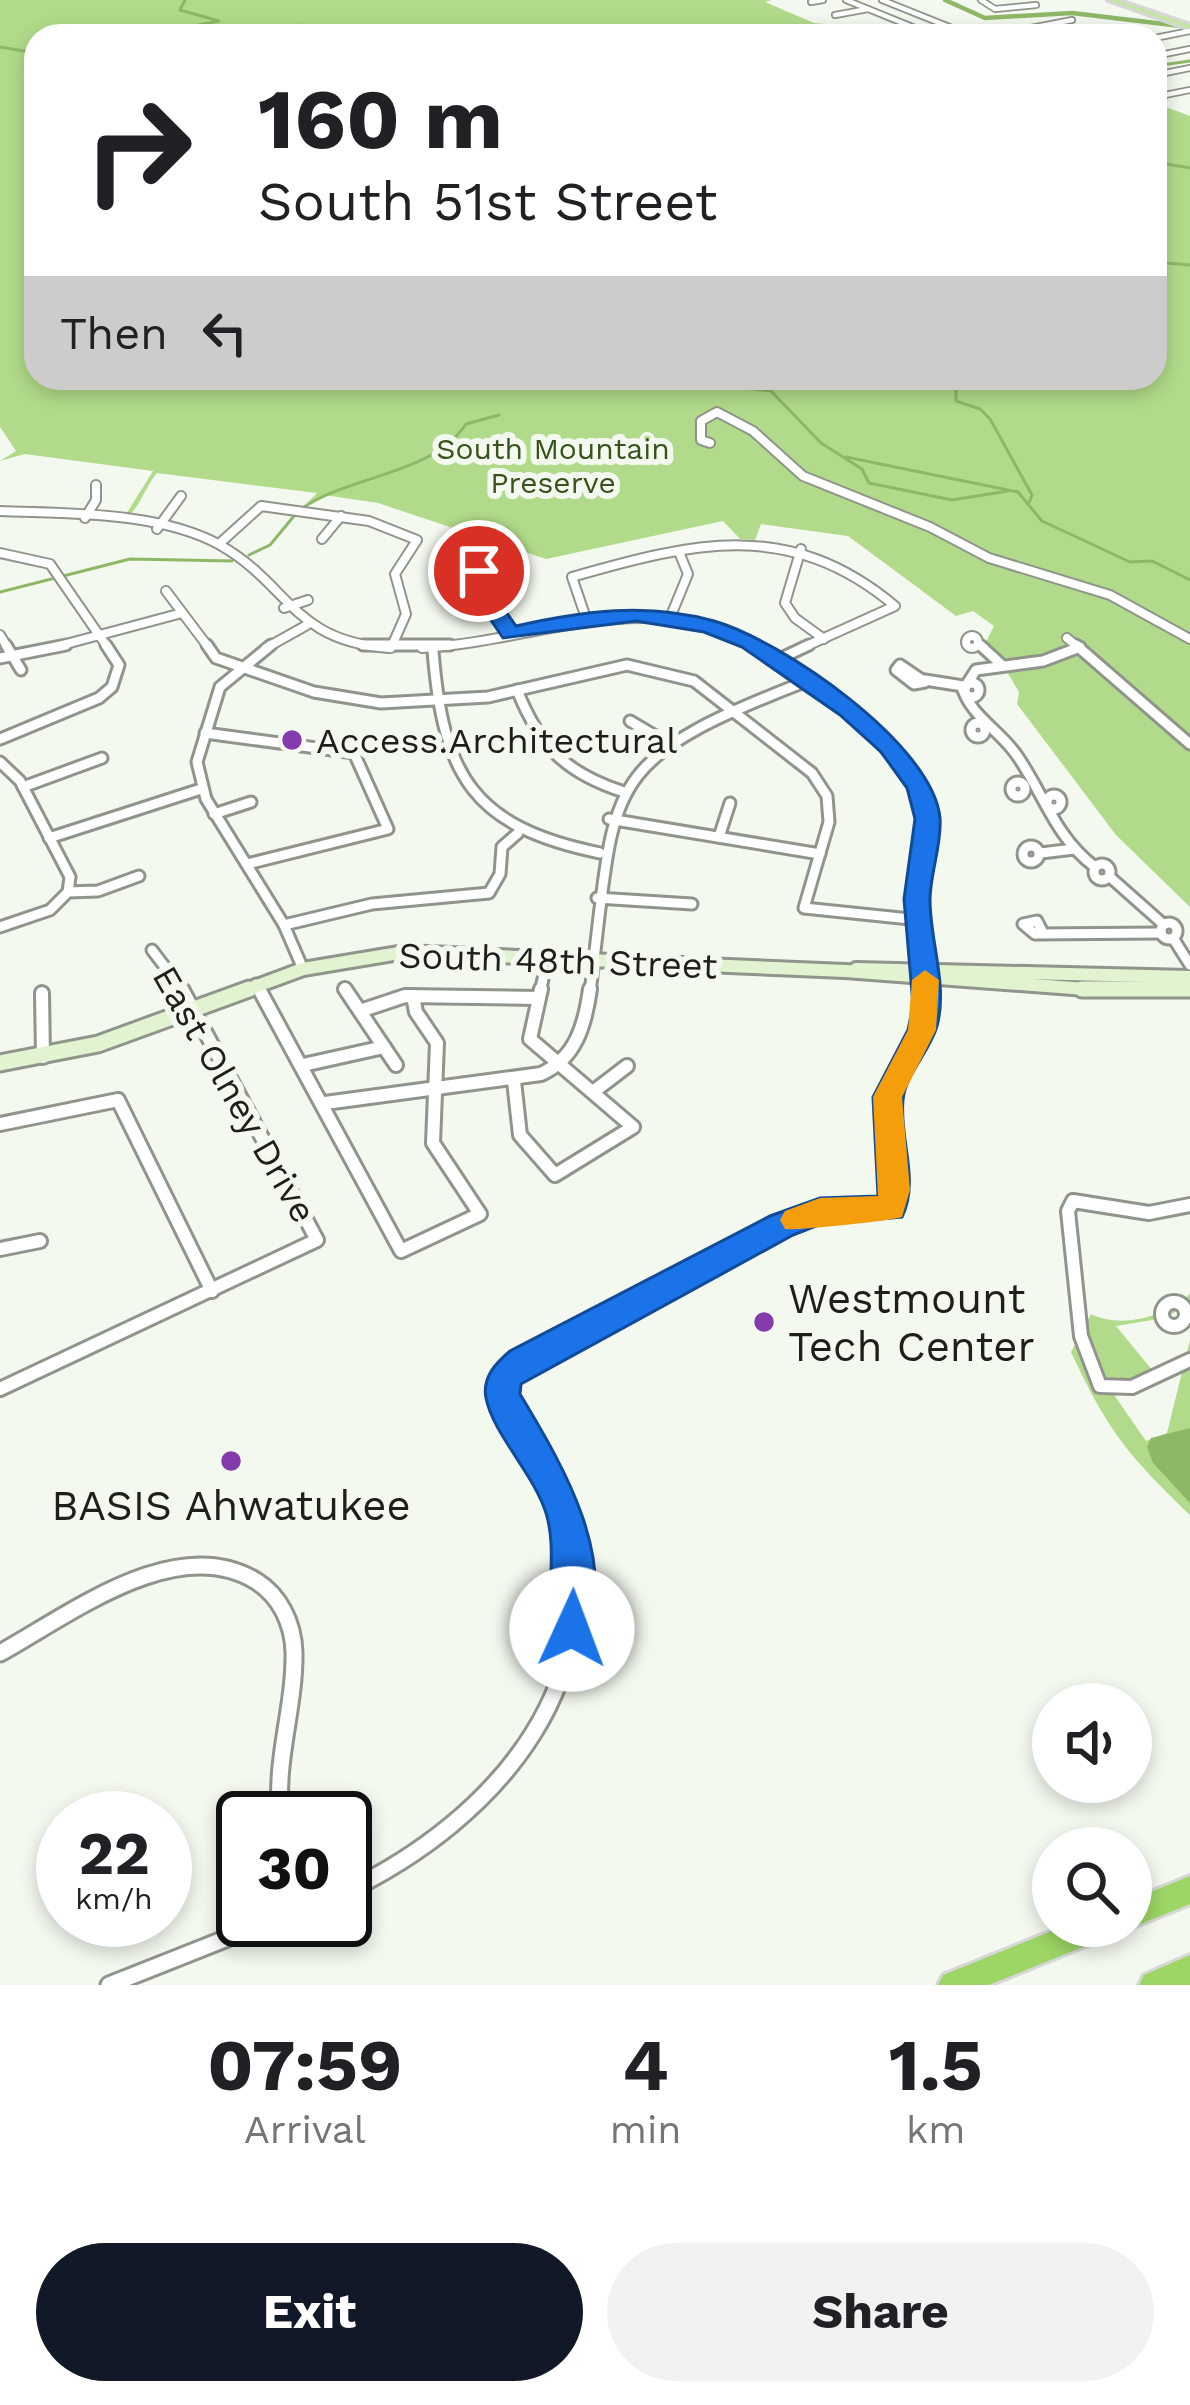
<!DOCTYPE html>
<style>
:root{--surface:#fff;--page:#f2f2f2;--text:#202124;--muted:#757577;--accent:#111827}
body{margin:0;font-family:"Work Sans",sans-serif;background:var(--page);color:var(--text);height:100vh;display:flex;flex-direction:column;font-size:45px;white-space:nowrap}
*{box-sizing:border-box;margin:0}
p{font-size:39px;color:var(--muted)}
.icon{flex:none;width:66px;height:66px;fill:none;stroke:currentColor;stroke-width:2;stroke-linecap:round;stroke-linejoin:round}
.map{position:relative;height:1985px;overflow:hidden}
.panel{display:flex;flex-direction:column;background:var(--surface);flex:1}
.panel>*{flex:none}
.hud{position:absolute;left:24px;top:24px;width:1143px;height:366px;border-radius:36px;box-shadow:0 6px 18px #0003;background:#fff;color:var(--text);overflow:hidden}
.buttons{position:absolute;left:1032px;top:1683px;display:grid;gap:24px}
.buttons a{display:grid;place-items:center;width:120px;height:120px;border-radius:50%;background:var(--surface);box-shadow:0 6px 18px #0003;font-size:60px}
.speed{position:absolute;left:36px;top:1791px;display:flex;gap:24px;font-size:60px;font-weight:700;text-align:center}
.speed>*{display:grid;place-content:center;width:156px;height:156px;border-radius:50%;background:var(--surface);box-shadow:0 6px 18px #0003;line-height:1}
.speed small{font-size:30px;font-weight:400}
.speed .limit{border:6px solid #111;border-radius:18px;background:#fff;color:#111}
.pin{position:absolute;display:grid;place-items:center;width:102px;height:102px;color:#fff;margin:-51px;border:6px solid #fff;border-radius:50%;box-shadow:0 3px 12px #0007}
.me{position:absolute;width:132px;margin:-66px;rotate:2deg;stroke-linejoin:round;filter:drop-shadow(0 0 9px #0008)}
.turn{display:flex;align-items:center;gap:42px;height:252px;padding:0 36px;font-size:54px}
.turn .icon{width:156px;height:156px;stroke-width:2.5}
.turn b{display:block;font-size:84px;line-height:102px}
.then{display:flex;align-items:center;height:114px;padding:0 36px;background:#0003;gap:24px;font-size:45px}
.eta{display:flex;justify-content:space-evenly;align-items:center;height:204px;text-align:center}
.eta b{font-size:72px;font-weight:700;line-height:84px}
.action{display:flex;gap:24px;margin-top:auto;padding:24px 36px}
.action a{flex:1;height:138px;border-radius:72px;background:var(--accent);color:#fff;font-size:48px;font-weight:700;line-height:138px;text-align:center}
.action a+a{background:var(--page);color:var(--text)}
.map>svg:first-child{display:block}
.green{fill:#b1db8a}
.water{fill:#8eb867}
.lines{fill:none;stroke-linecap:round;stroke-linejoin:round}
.stream{stroke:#8eb867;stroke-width:3}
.canal{stroke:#8eb867;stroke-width:4.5}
.minor-far4-casing{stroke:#90958c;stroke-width:8}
.minor-far3-casing{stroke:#90958c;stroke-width:12}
.minor-far2-casing{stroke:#90958c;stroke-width:15}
.minor-far1-casing{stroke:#90958c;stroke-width:18}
.minor-casing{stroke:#90958c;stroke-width:21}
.secondary-far1-casing{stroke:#90958c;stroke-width:18}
.secondary-casing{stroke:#90958c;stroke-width:21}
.primary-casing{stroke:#d6d7d6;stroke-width:6}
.motorway-casing{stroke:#d6d7d6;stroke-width:6}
.minor-far4{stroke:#fff;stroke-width:4.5}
.minor-far3{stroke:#fff;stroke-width:8}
.minor-far2{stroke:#fff;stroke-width:9}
.minor-far1{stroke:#fff;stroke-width:12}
.minor{stroke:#fff;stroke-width:15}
.secondary-far1{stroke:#e2f3d1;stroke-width:12}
.secondary{stroke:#e2f3d1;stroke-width:15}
.primary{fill:#c4e6a3;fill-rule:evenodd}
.motorway{fill:#9dd665;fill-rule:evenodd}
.route{fill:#1a73e8;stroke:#114b97;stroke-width:3}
.slow{fill:#f59e0b}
.poi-dot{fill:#843bad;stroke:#f3f9ef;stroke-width:4.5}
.labels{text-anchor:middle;stroke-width:12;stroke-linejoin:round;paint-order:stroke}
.far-park-label{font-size:30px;fill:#37521a;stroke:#f3f9ef}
.poi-label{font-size:36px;fill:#1d1f1b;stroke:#f3f9ef;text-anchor:start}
.street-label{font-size:36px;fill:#1d1f1b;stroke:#f3f9ef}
.near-poi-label{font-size:42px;fill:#1d1f1b;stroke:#f3f9ef;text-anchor:start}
</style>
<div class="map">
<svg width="1190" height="1985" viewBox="0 0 1190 1985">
<rect width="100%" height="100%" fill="#f3f9ef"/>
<g class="green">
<path d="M 0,0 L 772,0 L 765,2 L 814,23 L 882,29 L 901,36 L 36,36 L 36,378 L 1155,378 L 1155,103 L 1190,116 L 1190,907 L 1116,835 L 1017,704 L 1019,692 L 1001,662 L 984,646 L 994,626 L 973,611 L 956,616 L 848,536 L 761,524 L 755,540 L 740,539 L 723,521 L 546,559 L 378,503 L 324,495 L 311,504 L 307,503 L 317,493 L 157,473 C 145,487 138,513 123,519 L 153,471 L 25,454 L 0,461 L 16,451 L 0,427 Z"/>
<path d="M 1190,1294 L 1190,1304 L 1164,1318 L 1116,1326 L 1157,1376 L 1110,1389 L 1146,1441 L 1167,1433 L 1190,1340 L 1190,1515 C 1127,1454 1108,1431 1071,1352 L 1091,1314 C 1121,1329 1165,1317 1190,1294 Z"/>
</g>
<polygon class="water" points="1190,1428 1190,1503 1153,1463 1147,1447 1151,1438"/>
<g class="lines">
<g class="stream">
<polyline points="298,25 318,36"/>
<polyline points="143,36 219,21 180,10 185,0"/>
<polyline points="0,47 36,53"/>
<polyline points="1155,66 1190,61"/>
<polyline points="1155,162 1190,168"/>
<polyline points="1155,262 1190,265"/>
<polyline points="662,378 771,391 821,443 862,469 869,483 952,500 1008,491"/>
<polyline points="956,378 956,401 980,409 990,419 1032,495 1029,503"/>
<polyline points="846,457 1018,492 1042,521 1130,562 1152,561 1190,580"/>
<path d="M 301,509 C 349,475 433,475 466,424 L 499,415"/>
<polyline points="249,555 270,545 294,516"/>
<polyline points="0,592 130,559 232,561"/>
</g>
<polyline class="canal" points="945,0 985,18 1072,13 1181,26"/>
<defs>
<g id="minor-far4">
<polyline points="846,0 920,30"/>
<polyline points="882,0 972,36"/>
<polyline points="981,0 995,9 1036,5"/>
<polyline points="811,2 823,0"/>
<polyline points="835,15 868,9"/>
<polyline points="989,36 1072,20"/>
<polyline points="1076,36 1082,35"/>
<polyline points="1155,38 1190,31"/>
<polyline points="1155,56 1190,49"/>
<polyline points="1155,75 1190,68"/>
<polyline points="1155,97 1190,90"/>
</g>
<g id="minor-far3">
<polyline points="710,443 701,440 701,421 717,412 753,431 803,476 930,527 989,558 1110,595 1190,639"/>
<path d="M 0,511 C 69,514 158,511 220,545 C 290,585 292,641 389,648"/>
<polyline points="85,518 96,500 96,485"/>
<polyline points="157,529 181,496"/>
<polyline points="322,539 341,516"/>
<polyline points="219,544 261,506 369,521 417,540 395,574 406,614 391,648"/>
<polyline points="801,549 785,603 795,618 824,639"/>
<polyline points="0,553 50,564 108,648"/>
<polyline points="479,571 480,589 511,634"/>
<polyline points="166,591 209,648"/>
<polyline points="284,608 308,600"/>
<path d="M 586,618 L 572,577 C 694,542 790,518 895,606 L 802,648"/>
<polyline points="670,618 688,574 679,552"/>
<polyline points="0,635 8,648"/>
<circle cx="972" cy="642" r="6"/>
<polyline points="1067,638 1079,648"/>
<polyline points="980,645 984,648"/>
<polyline points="51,648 182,613"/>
<polyline points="266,648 307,625"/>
<path d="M 422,648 C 540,641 646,584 760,648"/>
</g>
<g id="minor-far2">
<polyline points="6,645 21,670"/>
<polyline points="207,645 216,658 314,692 381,703 488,697 627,665 694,681 812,773 827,796 829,822 804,908 920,920"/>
<polyline points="271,645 220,687 197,762 206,799 284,925 303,969"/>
<polyline points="363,645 450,645"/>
<polyline points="755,645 842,703 914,778 927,814 917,900 927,992"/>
<polyline points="980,645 1003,666"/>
<polyline points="1076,645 1190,744"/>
<path d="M 1080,647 L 1043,661 L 976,670 L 963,690 C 973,718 1002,732 1018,757 C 1044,795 1056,838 1095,867"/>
<path d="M 433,651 C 443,776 473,827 600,853"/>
<polyline points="0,658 66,645"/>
<polyline points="777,660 809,645"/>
<polygon points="900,665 925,682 914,684 896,670"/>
<polyline points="925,680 963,686"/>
<circle cx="972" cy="690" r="7"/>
<path d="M 517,690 C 540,747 565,773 624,792"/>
<polyline points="630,721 669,744"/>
<circle cx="978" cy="730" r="7"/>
<polyline points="205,733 354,753 388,829 247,864"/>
<polyline points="0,739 99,698 112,687 119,665 106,645"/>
<polyline points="0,762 20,781 70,877 68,892"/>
<circle cx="1018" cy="789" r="7"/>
<polyline points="23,787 102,758"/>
<circle cx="1054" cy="802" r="7"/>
<polyline points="214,814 251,802"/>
<polyline points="609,819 820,854"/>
<polyline points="719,837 730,803"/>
<polyline points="49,838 201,789"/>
<circle cx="1031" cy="854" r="8"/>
<polyline points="1041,853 1074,849"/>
<circle cx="1102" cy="872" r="8"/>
<polyline points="1110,877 1163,924"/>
<polyline points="597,898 692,904"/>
<circle cx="1169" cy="931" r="8"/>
<polyline points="284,925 372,904 489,893 500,874 502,847 518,833"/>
<polyline points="0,927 50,910 68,892 98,891 139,876"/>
<polyline points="1042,931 1037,921 1023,924 1035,934 1161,933"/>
<polyline points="1173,938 1190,965"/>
<polyline points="152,950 184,992"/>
<polyline points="256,984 260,992"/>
<polyline points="540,992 543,979"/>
<path d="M 590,992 C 617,782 595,763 807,681"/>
</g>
<g id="minor-far1">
<polyline points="259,989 401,1251 480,1214 433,1143 437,1043 416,1012 413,996"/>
<polyline points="345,989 396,1065"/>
<polyline points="42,993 43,1057"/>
<polyline points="360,1011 405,996 538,998"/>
<polyline points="303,1065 384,1047"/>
<polyline points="514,1081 520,1135 555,1175 633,1127 530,1039 541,989"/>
<polyline points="593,1092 627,1066"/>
<path d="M 325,1103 L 541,1074 C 576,1058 585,1025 590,989"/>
<polyline points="0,1124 118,1100 212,1291"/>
<polyline points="1190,1205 1149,1213 1073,1201 1068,1211 1081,1336 1100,1386 1132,1387 1190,1360"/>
<polyline points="0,1249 40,1241"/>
<circle cx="1174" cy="1314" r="12"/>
<polyline points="0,1389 317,1240 182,989"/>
<polyline points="520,1429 507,1404 504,1377 522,1361 781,1226 820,1211 891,1208 888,1100 925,1021 927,989"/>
</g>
<g id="minor">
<path d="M 0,1653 C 69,1615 176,1532 256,1581 C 280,1596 293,1623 294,1652 C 295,1708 274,1761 281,1818"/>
<path d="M 345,1892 C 496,1820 622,1676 559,1498 C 550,1472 531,1450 518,1426"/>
<polyline points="109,1985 273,1920"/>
</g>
<g id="secondary-far1">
<polyline points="856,969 1190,977"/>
<polyline points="241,992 303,969 405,952 845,971 1086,989 1190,989"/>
</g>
<g id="secondary">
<polyline points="1082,989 1190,989"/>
<polyline points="0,1063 98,1044 249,989"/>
</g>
<polygon id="primary" points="1108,0 1117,0 1190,25 1190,29"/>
<g id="motorway">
<polygon points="1190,1876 1190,1904 1131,1928 1126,1926 1131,1926 1131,1900"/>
<polygon points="1064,1926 1114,1926 1110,1936 989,1985 938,1985 943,1975"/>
<polygon points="1190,1955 1190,1985 1139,1985 1144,1975"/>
</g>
</defs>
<use href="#minor-far4" class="minor-far4-casing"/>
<use href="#minor-far3" class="minor-far3-casing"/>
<use href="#minor-far2" class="minor-far2-casing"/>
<use href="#minor-far1" class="minor-far1-casing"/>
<use href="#minor" class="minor-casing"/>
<use href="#secondary-far1" class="secondary-far1-casing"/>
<use href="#secondary" class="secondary-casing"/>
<use href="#primary" class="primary-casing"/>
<use href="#motorway" class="motorway-casing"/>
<use href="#minor-far4" class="minor-far4"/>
<use href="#minor-far3" class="minor-far3"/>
<use href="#minor-far2" class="minor-far2"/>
<use href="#minor-far1" class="minor-far1"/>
<use href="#minor" class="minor"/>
<use href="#secondary-far1" class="secondary-far1"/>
<use href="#secondary" class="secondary"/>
<use href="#primary" class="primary"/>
<use href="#motorway" class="motorway"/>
</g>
<path class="route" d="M 472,567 L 486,567 L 490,589 L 516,626 C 582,611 647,602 714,621 C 781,640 933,744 940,818 C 942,845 930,873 930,900 C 930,941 948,986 937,1026 C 930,1051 905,1075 903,1100 C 899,1139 920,1180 902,1217 L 821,1224 L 793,1235 L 521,1384 L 520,1394 C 561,1463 620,1559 585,1642 L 572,1648 L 558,1642 C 542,1604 559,1555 546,1513 C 534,1474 493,1434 486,1398 C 482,1377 496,1363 510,1351 L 770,1216 L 820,1198 L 878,1196 L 873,1097 L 908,1030 L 913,1005 L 904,899 L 915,819 L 907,788 L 881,752 L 840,715 L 742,647 L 704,632 L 636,621 L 503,638 L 470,589 Z"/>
<path class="slow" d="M 925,970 L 939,980 L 936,1030 L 902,1097 L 910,1190 L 902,1217 C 891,1221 791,1231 785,1229 L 780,1220 L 785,1211 L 820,1198 L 878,1196 L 873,1097 L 908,1030 L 912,980 Z"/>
<g class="poi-dot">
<circle cx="292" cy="740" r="12"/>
<circle cx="764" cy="1322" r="12"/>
<circle cx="231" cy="1461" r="12"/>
</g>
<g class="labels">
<g class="far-park-label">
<text x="553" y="459">South Mountain<tspan x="553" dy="34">Preserve</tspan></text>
</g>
<g class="poi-label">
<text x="316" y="753">Access.Architectural</text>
</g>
<g class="street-label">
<text transform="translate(558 960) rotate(2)" y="13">South 48th Street</text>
<text transform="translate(235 1094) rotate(60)" y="13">East Olney Drive</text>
</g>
<g class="near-poi-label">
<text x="788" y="1313">Westmount<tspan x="788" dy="48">Tech Center</tspan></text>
<text x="231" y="1520" text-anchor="middle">BASIS Ahwatukee</text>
</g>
</g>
</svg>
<div class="buttons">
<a><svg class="icon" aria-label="sound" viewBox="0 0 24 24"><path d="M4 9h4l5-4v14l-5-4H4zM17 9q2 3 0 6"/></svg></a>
<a><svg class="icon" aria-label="search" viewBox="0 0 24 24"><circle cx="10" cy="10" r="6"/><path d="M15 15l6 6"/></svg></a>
</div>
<div class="speed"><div>22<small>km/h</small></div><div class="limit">30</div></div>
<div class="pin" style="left:479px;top:571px;background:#d93025"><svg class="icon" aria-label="arrive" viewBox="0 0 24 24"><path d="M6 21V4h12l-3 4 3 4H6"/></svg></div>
<svg class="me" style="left:572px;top:1629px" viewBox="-20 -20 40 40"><circle r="19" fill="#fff"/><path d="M0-13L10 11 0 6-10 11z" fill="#1a73e8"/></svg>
<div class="hud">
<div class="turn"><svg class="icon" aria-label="right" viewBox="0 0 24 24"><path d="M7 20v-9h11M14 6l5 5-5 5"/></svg><div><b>160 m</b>South 51st Street</div></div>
<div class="then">Then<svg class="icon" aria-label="left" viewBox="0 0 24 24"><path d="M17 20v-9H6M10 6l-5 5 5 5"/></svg></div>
</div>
</div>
<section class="panel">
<div class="eta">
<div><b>07:59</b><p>Arrival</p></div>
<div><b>4</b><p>min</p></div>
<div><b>1.5</b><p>km</p></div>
</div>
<div class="action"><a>Exit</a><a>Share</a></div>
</section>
